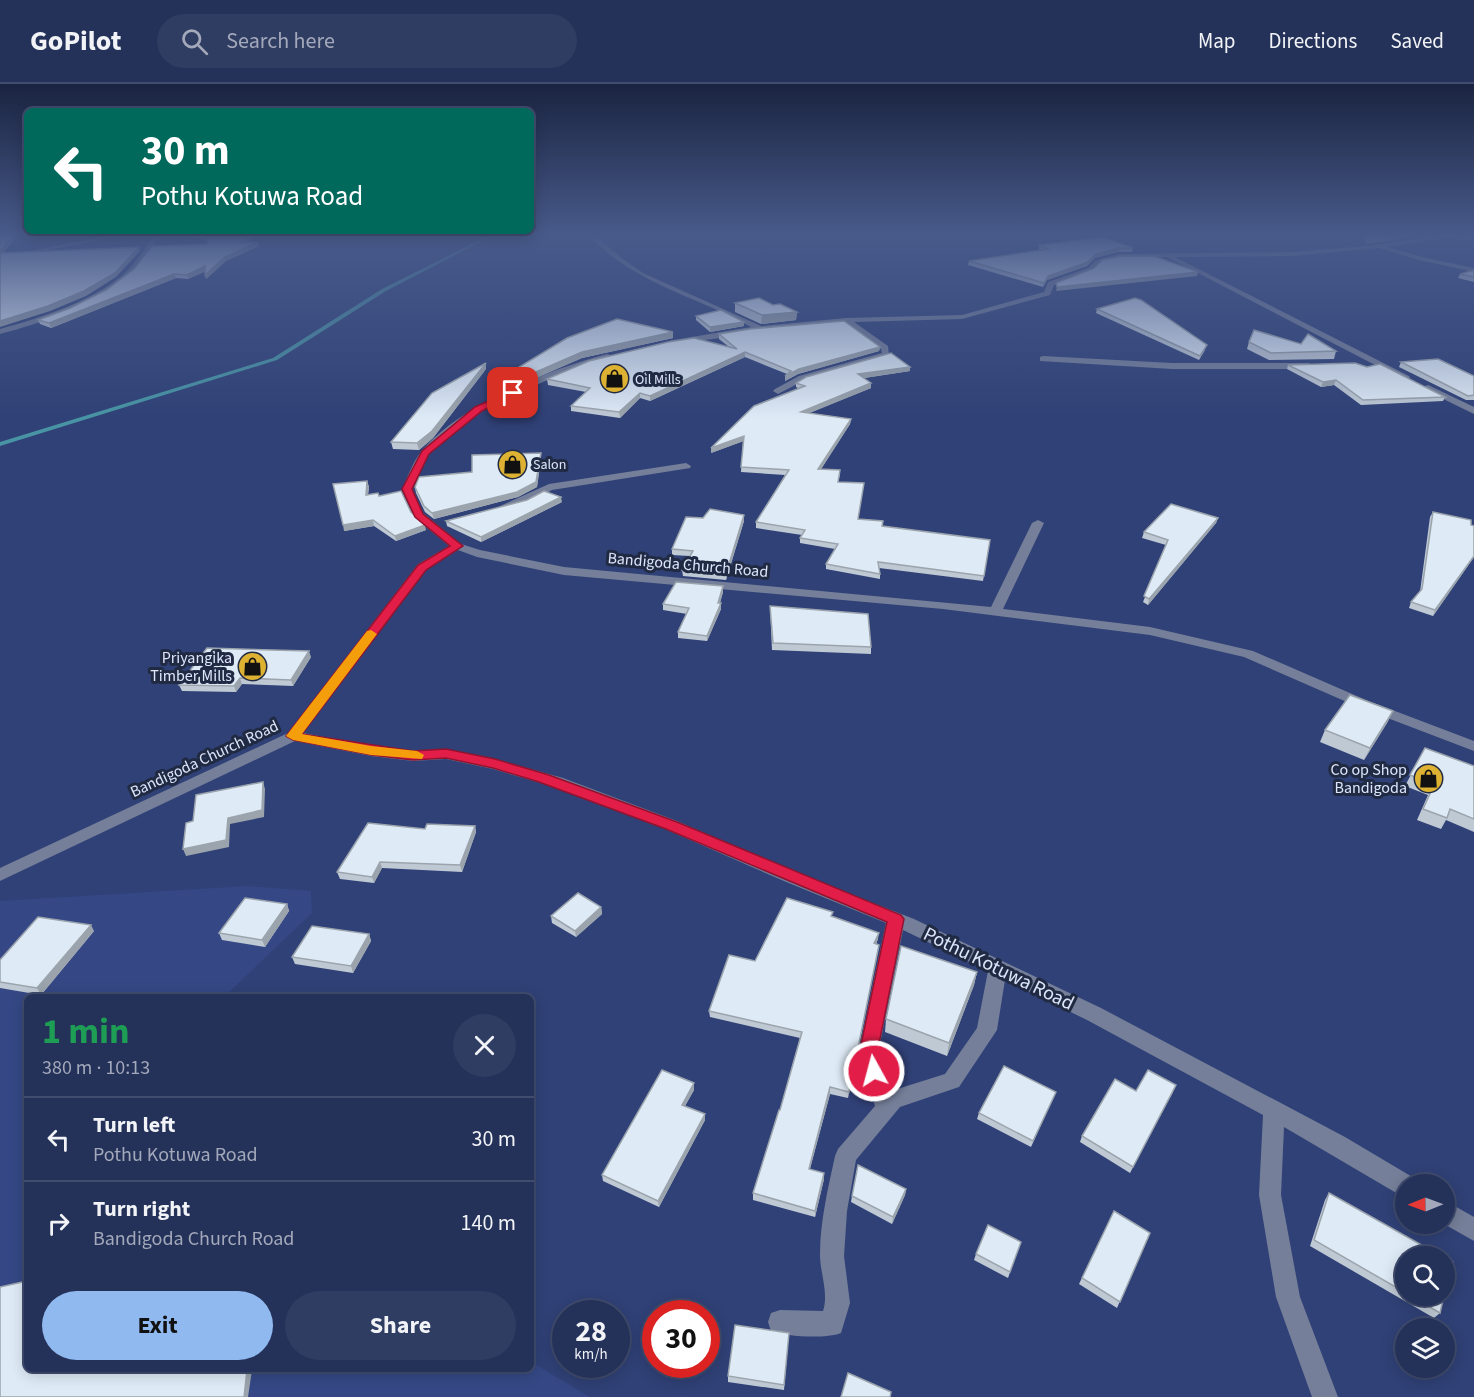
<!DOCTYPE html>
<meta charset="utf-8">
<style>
:root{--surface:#243159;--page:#303d62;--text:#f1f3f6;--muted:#a3a9ba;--line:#414c6f;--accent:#90b9f0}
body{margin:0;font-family:"Source Sans 3",sans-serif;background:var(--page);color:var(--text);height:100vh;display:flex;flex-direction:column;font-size:22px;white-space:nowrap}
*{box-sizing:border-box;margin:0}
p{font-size:20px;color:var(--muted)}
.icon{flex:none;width:33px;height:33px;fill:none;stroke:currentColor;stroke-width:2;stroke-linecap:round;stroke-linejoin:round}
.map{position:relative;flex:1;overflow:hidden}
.details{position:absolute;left:24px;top:910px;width:510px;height:378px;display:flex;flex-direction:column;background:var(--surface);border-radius:9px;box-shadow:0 3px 15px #0003,0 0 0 2px var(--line)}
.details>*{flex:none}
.top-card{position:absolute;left:24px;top:24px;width:510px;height:126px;border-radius:9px;box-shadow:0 3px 15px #0003,0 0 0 2px var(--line);background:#00695c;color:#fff;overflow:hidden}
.needle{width:39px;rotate:269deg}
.controls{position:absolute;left:1395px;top:1090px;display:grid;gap:12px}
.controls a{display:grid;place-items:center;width:60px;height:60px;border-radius:50%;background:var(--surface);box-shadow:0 3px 15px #0003,0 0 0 2px var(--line);font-size:30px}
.speed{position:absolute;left:552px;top:1216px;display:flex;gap:12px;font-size:30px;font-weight:700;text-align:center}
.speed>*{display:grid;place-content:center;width:78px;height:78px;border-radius:50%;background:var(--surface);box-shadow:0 3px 15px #0003,0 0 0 2px var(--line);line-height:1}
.speed small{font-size:15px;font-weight:400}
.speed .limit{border:9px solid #d22;background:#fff;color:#111}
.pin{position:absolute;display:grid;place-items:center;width:51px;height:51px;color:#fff;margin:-26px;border-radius:12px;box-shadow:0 3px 9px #0006}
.me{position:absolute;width:66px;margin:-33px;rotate:353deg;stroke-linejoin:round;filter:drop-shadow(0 0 4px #0008)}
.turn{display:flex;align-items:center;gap:21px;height:126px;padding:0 18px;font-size:27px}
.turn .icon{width:78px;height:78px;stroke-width:2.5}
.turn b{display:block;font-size:42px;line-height:51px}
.round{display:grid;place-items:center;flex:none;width:63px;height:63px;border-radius:32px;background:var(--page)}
.head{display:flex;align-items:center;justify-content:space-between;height:102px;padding:0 18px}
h1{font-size:36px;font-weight:700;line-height:45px;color:#1e9e55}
.action{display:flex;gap:12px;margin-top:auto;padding:12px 18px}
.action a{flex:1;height:69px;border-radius:36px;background:var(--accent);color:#111;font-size:24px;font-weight:700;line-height:69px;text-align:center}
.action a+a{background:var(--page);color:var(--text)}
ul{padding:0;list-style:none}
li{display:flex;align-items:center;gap:18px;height:84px;padding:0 18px;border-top:2px solid var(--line)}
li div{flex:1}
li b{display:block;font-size:22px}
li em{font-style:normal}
header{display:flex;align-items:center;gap:36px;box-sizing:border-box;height:84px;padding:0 30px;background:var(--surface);border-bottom:2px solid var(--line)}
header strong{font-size:28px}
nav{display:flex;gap:33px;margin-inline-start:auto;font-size:21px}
.search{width:420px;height:54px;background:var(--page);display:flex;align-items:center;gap:15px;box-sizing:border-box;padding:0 21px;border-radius:33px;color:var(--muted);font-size:22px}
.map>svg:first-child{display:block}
.built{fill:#354885}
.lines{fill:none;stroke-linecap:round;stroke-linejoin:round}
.stream{fill:#4894a4;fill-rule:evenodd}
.minor{fill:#757f99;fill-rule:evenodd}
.wall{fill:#bfc9d4}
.shaded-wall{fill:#9ba4ac}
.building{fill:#deeaf6;stroke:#9ba4ac;stroke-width:1.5}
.route{fill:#e11d48;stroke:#92132f;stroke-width:1.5}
.slow{fill:#f59e0b}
.labels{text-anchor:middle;stroke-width:6;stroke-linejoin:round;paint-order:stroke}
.far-poi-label{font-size:14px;fill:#dde5f9;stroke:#212a43;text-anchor:start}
.street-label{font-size:16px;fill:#dde5f9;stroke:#212a43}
.poi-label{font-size:16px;fill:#dde5f9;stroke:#212a43;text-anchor:end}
.near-street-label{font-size:20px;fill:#dde5f9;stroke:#212a43}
</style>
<header>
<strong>GoPilot</strong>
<div class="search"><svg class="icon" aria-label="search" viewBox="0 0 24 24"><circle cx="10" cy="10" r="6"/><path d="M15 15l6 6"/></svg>Search here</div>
<nav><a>Map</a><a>Directions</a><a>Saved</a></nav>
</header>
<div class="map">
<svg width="1474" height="1313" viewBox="0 0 1474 1313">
<rect width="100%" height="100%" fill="#304177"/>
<polygon class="built" points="248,802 311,807 312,829 224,913 27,914 27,1286 531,1286 531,1278 590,1313 0,1313 0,817"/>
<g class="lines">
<polygon class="stream" points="492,150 496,150 386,207 277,276 0,362 0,358 273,274 382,205"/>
<g class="minor">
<polygon points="117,150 129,150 23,171 20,169"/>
<path d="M 155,150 L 161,150 C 153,162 144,177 134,188 C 103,219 42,239 0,250 L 0,245 C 40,234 101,215 130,184 C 139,174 147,161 155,150 Z"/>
<path d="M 587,150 L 593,150 L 623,175 L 643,189 L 761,242 L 846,234 L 962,231 L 1044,208 L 1048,198 L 1088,184 L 1096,176 L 1119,170 L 1293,168 L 1367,162 L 1446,150 L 1474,153 L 1474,157 L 1446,154 L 1387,163 L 1422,173 L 1474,184 L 1474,188 L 1419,176 L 1379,164 L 1293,172 L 1175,173 L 1409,292 L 1410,294 L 1406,297 L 1167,173 L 1119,174 L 1100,178 L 1092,186 L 1054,201 L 1050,211 L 962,235 L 854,238 L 888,262 L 889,272 L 805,296 L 778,310 L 773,307 L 775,305 L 799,292 L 882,269 L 881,265 L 844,239 L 671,260 L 671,256 L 674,256 L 751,243 C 694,211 634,200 587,150 Z"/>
<path d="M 607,270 L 610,271 L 610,275 C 554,291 465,325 428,372 C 421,381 417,394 412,405 L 423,429 L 461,460 L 480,466 L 564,483 L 991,523 L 1032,439 L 1038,436 L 1044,439 L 1003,525 L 1150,543 L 1253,567 L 1366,616 L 1474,657 L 1474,667 L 1356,622 L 1244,573 L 1150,551 L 943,525 L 564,491 L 477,473 L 458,466 L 426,486 L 303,649 L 371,662 L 413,667 L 446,665 L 495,675 L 563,694 L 677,737 L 796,789 L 914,835 L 1101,924 L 1345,1053 L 1414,1094 L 1417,1101 L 1406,1101 L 1406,1113 L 1398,1110 L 1284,1043 L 1281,1111 L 1300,1213 L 1338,1313 L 1312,1313 L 1276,1213 L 1259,1111 L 1263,1031 L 1087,936 L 1005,896 L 997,946 L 959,1003 L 900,1023 L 856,1076 L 847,1127 L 844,1172 L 850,1219 L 841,1249 C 825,1255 787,1253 771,1247 L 768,1238 L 771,1229 L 780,1226 L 823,1227 C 829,1209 820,1189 820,1171 C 820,1137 828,1105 835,1072 L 838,1065 L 875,1022 L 858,970 L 886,839 L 784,797 L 665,745 L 551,702 L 493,685 L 446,675 L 413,677 L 371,672 L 295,657 L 0,797 L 0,784 L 288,649 L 418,480 L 449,462 L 414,433 L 402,405 C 408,393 412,379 421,368 C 459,321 550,285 607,270 ZM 903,846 L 988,887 L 977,944 L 945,990 L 891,1007 L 878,970 Z"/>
<polygon points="1043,272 1172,279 1309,279 1313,282 1309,285 1172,285 1040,277 1040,273"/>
<polygon points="1428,301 1474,323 1474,330 1425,306 1425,302"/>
<polygon points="686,379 691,382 690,384 552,406 527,419 504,426 498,423 549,400"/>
<polygon points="1444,1116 1474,1133 1474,1157 1444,1140"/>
</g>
</g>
<g class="wall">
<polygon points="176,150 258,150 248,158 259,162 226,177 206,195 205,187 188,195 176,194 51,244 40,240 38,236 70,224 207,160 207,156"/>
<polygon points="1364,150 1433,150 1366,160"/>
<polygon points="1039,161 1133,164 1132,168 1118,168 1095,174 1087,182 1047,196 1043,203 968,181 969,177 1041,166 1039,165"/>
<polygon points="1474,186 1474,198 1458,194 1460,190"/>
<polygon points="735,219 773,221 797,228 796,236 761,240 735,228"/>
<polygon points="1097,225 1205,266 1199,276 1096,229"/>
<polygon points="696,232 744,238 744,242 710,248 696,236"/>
<polygon points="673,248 673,254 582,274 529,297 512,293 511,288"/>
<polygon points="719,250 880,263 879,267 798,290 785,297 785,292 787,290 745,273 650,317 640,314 620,334 571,327 571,322 586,308 548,301 547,295 729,263 719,255"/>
<polygon points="1249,258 1336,267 1334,275 1269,276 1247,265"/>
<polygon points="1401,278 1474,292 1474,316 1466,316 1399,283"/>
<polygon points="1288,281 1445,313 1443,317 1361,321 1334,301 1321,303 1287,285"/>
<polygon points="910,283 910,287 864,294 871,304 809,329 851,335 850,340 821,385 840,391 838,398 863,405 858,435 883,437 883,442 990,456 983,497 879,484 880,490 880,495 826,485 826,480 835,465 800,459 800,454 802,451 756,444 756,438 785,391 741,388 743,357 711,369 798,304 796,303 796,299"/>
<polygon points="486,285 433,354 419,366 393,365 391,358"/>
<polygon points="541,369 541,374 537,403 518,413 434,435 425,428 416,409 415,403"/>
<polygon points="367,397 369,403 368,411 379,412 411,428 426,446 396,457 374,442 344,447"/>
<polygon points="562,418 481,458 447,442 446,437"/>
<polygon points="1433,428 1474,442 1474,473 1433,532 1409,524 1411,518 1420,508 1430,433"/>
<polygon points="744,431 744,437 726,496 683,492 682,486 690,472 672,471 672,465 703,434"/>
<polygon points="1218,434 1216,439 1148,521 1143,518 1166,461 1142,454 1144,448"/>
<polygon points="723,508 720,519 721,525 707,557 678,554 678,548 687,530 663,526 663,520"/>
<polygon points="770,522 871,563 871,570 772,566"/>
<polygon points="311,573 293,602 242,600 236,608 182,607 179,601"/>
<polygon points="1393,627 1387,639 1364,676 1320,658 1325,646"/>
<polygon points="1425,664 1474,682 1474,748 1446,736 1441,745 1417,736 1428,711 1405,702"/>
<polygon points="475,742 476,748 462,788 382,784 374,799 340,795 337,788 425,745"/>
<polygon points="287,820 289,827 265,863 222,856 219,849"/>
<polygon points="601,823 602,830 576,853 552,839 551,832"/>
<polygon points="832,833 878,855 876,860 878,867 848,1014 830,1010 810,1085 824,1095 815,1133 753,1116 753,1109 780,1026 800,954 710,933 709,927 755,877"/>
<polygon points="94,847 41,911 0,904 0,876"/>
<polygon points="369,850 371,857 353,889 295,880 292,873"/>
<polygon points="977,888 974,901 947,972 885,948 886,935"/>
<polygon points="694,999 694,1006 685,1022 705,1030 705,1036 659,1123 603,1097 602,1091"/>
<polygon points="1136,1007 1173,1008 1130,1089 1080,1058 1082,1052"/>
<polygon points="1056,1008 1031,1063 977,1035 979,1029"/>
<polygon points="906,1105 905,1111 892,1140 851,1118 852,1112"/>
<polygon points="1329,1109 1406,1173 1406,1212 1444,1212 1440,1229 1434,1234 1310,1162 1325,1116"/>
<polygon points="1114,1127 1150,1149 1117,1224 1079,1200"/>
<polygon points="1021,1158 1008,1194 974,1176 976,1170"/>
<polygon points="789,1249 784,1306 728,1298 728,1292"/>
</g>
<g class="shaded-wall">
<polygon points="14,150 19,150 0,173 0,167"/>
<polygon points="253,150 258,150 244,163 242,158"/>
<polygon points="1410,150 1433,150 1366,160 1367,156"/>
<polygon points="258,158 259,162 226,177 206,195 205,191 225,173"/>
<polygon points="139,163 140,167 116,193 86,212 50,227 0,243 0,237"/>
<polygon points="1119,164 1118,168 1095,174 1087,182 1047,196 1043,203 1044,199 1048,192 1096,170"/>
<polygon points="205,182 207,187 188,195 187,191"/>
<polygon points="1198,188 1197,192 1056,207 1057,203"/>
<polygon points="174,190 176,194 51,244 49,239"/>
<polygon points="797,228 796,236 761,240 762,231"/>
<polygon points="744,238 744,242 710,248 710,243"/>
<polygon points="673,248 673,254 582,274 529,297 529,291 582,268"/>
<polygon points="880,263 879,267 798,290 785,297 785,292 799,285"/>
<polygon points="745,268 745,273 650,317 650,312"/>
<polygon points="486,279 486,285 433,354 419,366 417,359"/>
<polygon points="910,283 910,287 858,295 858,290"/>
<polygon points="1336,296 1334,301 1321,303 1323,298"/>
<polygon points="871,299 871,304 800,333 801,328"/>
<polygon points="640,309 640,314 620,334 619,328"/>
<polygon points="851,335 850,340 818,390 818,385"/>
<polygon points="744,352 744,357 711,369 711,364"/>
<polygon points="541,369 541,374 537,403 518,413 434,435 432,429"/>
<polygon points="367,397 369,403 367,417 366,411"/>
<polygon points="561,413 562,418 481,458 481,453"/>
<polygon points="744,431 744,437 726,496 726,490"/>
<polygon points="1218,434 1216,439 1148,521 1149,515"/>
<polygon points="373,436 374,442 344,447 343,441"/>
<polygon points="425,441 426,446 396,457 395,452"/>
<polygon points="1474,472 1474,473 1433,532 1435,526"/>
<polygon points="723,502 723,508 718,525 718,519"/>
<polygon points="721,519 721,525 707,557 707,552"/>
<polygon points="309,567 311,573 293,602 291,596"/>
<polygon points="240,594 242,600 236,608 234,602"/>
<polygon points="1393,627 1387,639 1364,676 1370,664"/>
<polygon points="263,698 265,705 264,733 230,740 229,763 186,772 183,765 228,734"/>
<polygon points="475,742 476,748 462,788 460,781"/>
<polygon points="380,778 382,784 374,799 372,793"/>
<polygon points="287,820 289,827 265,863 262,856"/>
<polygon points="601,823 602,830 576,853 575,847"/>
<polygon points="91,841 94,847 41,911 37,904"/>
<polygon points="879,849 878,855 873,866 874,859"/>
<polygon points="369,850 371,857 353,889 351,882"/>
<polygon points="879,861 878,867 848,1014 849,1008"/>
<polygon points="977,888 974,901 947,972 949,959"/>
<polygon points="694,999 694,1006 682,1027 682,1021"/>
<polygon points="830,1003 830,1010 808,1091 809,1085"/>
<polygon points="705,1030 705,1036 659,1123 658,1117"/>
<polygon points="824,1089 824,1095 815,1133 815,1127"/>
<polygon points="906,1105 905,1111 892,1140 893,1133"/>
<polygon points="247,1286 252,1286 248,1313 244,1313"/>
</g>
<g class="building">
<polygon points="0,150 14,150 0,167"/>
<polygon points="195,150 253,150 242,158 258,158 225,173 205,191 205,182 187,191 174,190 49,239 38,236 70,224 106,206 134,185 152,162 207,160 208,152"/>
<polygon points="1366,150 1410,150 1367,156"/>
<polygon points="1103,153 1133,164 1119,164 1096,170 1088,178 1048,192 1044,199 969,177 1048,165 1039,161"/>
<polygon points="139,163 115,189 84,207 48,222 0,237 0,169"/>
<polygon points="1120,172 1154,172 1198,188 1057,203 1056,199 1094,184 1102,176"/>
<polygon points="1474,186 1474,193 1460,190"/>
<polygon points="759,214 773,221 780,220 797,228 762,231 735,219"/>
<polygon points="1135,214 1141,216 1207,261 1200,272 1097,225"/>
<polygon points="721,226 744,238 710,243 696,232"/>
<polygon points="617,235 673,248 582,268 529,291 511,288 567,254"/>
<polygon points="844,237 880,263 799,285 785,292 791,287 745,268 650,312 640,309 619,328 571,322 590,304 547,295 589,277 668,258 694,254 737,265 719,250 750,245"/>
<polygon points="1254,246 1301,260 1308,250 1336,267 1271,269 1249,258"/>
<polygon points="891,269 910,283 858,290 871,299 801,328 851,335 818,385 840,386 838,398 864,399 858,435 883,437 882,442 990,456 984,492 878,478 880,490 826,480 838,460 800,454 805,446 756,438 789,386 741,383 744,352 711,364 754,322 805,302 796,299 806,293"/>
<polygon points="1438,275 1474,292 1474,311 1468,312 1401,278"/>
<polygon points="486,279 432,347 417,359 391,358 432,309"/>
<polygon points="1355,279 1367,283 1380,280 1445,313 1363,316 1336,296 1323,298 1288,281"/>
<polygon points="541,369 536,398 517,408 432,429 424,422 415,403 419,393 472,388 472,371"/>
<polygon points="367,397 366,411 378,409 379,412 401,407 411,428 425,441 395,452 373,436 343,441 333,400"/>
<polygon points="544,407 561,413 481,453 446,437 527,416"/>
<polygon points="1171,420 1218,434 1149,515 1144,512 1168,456 1144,448"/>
<polygon points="710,425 744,431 726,490 682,486 693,467 672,465 686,433 703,434"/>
<polygon points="1433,428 1471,436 1471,441 1474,442 1474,472 1435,526 1411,518 1422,505"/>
<polygon points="676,498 723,502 718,519 721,519 707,552 678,548 689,524 663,520"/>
<polygon points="770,522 868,530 871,563 773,559"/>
<polygon points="207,564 309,567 291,596 240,594 234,602 179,601"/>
<polygon points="1350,611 1393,627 1370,664 1325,646"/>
<polygon points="1425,664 1474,682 1474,735 1450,725 1447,734 1423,725 1434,701 1410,691"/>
<polygon points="263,698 262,726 228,734 226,756 183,765 186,739 193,737 196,711"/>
<polygon points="368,739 425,745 427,740 475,742 460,781 380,778 372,793 337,788"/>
<polygon points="578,809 601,823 575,847 551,832"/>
<polygon points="245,814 287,820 262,856 219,849"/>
<polygon points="787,814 833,828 831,832 879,849 874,859 879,861 849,1008 830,1003 809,1085 824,1089 815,1127 753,1109 779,1026 780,1026 802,948 709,927 729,871 755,877"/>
<polygon points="38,833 91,841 37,904 0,898 0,876"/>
<polygon points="312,842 369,850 351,882 292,873"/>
<polygon points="901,862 977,888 949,959 886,935"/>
<polygon points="1004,982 1056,1008 1033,1057 979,1029"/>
<polygon points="662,986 694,999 682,1021 705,1030 658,1117 602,1091"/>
<polygon points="1148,986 1176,1001 1133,1083 1082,1052 1115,995 1136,1007"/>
<polygon points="858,1081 906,1105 893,1133 852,1112"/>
<polygon points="1329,1109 1443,1173 1406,1173 1406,1209 1314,1156"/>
<polygon points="1114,1127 1150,1149 1120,1218 1082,1194"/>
<polygon points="988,1141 1021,1158 1010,1188 976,1170"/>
<polygon points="1444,1174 1453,1178 1444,1210"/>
<polygon points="27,1197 27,1286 247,1286 244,1313 0,1313 0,1203"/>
<polygon points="1411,1212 1444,1212 1440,1229"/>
<polygon points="735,1241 789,1249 784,1301 728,1292"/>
<polygon points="848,1289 891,1308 890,1313 841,1313"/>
</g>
<linearGradient id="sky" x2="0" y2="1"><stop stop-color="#1a2441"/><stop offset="0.45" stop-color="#485a8a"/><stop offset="1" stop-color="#485a8a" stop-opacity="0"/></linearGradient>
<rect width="1474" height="334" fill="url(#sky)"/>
<polygon class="route" points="511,307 518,309 482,327 429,370 412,405 423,430 463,462 426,486 302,650 413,667 446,665 495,675 549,691 677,738 901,831 904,835 877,970 883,987 880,993 874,995 867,993 859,970 887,838 666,745 539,698 493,684 446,674 413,676 371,671 293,656 286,652 418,481 450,462 415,433 402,405 422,367 475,323"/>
<polygon class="slow" points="371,546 377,550 302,650 371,662 417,667 424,671 422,675 371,671 293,656 286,652 367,547"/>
<defs>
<symbol id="shop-disc" viewBox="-11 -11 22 22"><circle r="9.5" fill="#ddb233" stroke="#212a43"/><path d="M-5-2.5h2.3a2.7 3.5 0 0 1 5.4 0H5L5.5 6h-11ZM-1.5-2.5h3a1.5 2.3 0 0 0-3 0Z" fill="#111"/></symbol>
</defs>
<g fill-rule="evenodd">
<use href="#shop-disc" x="598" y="278" width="33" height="33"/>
<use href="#shop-disc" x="496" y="364" width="33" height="33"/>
<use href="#shop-disc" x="236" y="566" width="33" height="33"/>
<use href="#shop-disc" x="1412" y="678" width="33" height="33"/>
</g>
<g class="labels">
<g class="far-poi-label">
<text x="635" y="300">Oil Mills</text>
<text x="533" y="385">Salon</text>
</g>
<g class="street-label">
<text transform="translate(688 480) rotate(5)" y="6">Bandigoda Church Road</text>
<text transform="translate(204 674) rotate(-25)" y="6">Bandigoda Church Road</text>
</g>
<g class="poi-label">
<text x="232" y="579">Priyangika<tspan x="232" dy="18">Timber Mills</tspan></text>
<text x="1407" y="691">Co op Shop<tspan x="1407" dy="18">Bandigoda</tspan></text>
</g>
<g class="near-street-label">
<text transform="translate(999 884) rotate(26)" y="7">Pothu Kotuwa Road</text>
</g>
</g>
</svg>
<div class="controls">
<a><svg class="needle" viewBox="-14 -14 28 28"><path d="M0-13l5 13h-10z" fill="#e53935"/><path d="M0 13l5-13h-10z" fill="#a3a9ba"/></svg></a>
<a><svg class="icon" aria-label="search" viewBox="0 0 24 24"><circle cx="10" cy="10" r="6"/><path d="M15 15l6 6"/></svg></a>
<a><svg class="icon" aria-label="layers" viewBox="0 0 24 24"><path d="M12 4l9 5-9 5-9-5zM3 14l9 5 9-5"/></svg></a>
</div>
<div class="speed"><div>28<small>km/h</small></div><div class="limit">30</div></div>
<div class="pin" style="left:513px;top:309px;background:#d93025"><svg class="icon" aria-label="arrive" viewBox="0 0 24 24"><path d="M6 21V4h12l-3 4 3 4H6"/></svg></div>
<svg class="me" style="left:874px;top:987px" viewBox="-20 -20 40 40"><circle r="17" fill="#e11d48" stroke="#fff" stroke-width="3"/><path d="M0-11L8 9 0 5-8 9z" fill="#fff"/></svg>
<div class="top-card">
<div class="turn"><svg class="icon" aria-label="left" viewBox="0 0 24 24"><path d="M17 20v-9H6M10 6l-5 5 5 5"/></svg><div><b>30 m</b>Pothu Kotuwa Road</div></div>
</div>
<section class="details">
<div class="head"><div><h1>1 min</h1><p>380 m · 10:13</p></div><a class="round"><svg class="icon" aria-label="close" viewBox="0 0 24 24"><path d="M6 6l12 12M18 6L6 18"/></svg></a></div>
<ul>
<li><svg class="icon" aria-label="left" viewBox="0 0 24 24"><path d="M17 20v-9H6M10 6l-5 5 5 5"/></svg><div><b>Turn left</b><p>Pothu Kotuwa Road</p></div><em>30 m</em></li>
<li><svg class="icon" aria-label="right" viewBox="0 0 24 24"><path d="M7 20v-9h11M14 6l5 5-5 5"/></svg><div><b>Turn right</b><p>Bandigoda Church Road</p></div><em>140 m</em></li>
</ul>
<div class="action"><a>Exit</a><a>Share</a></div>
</section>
</div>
